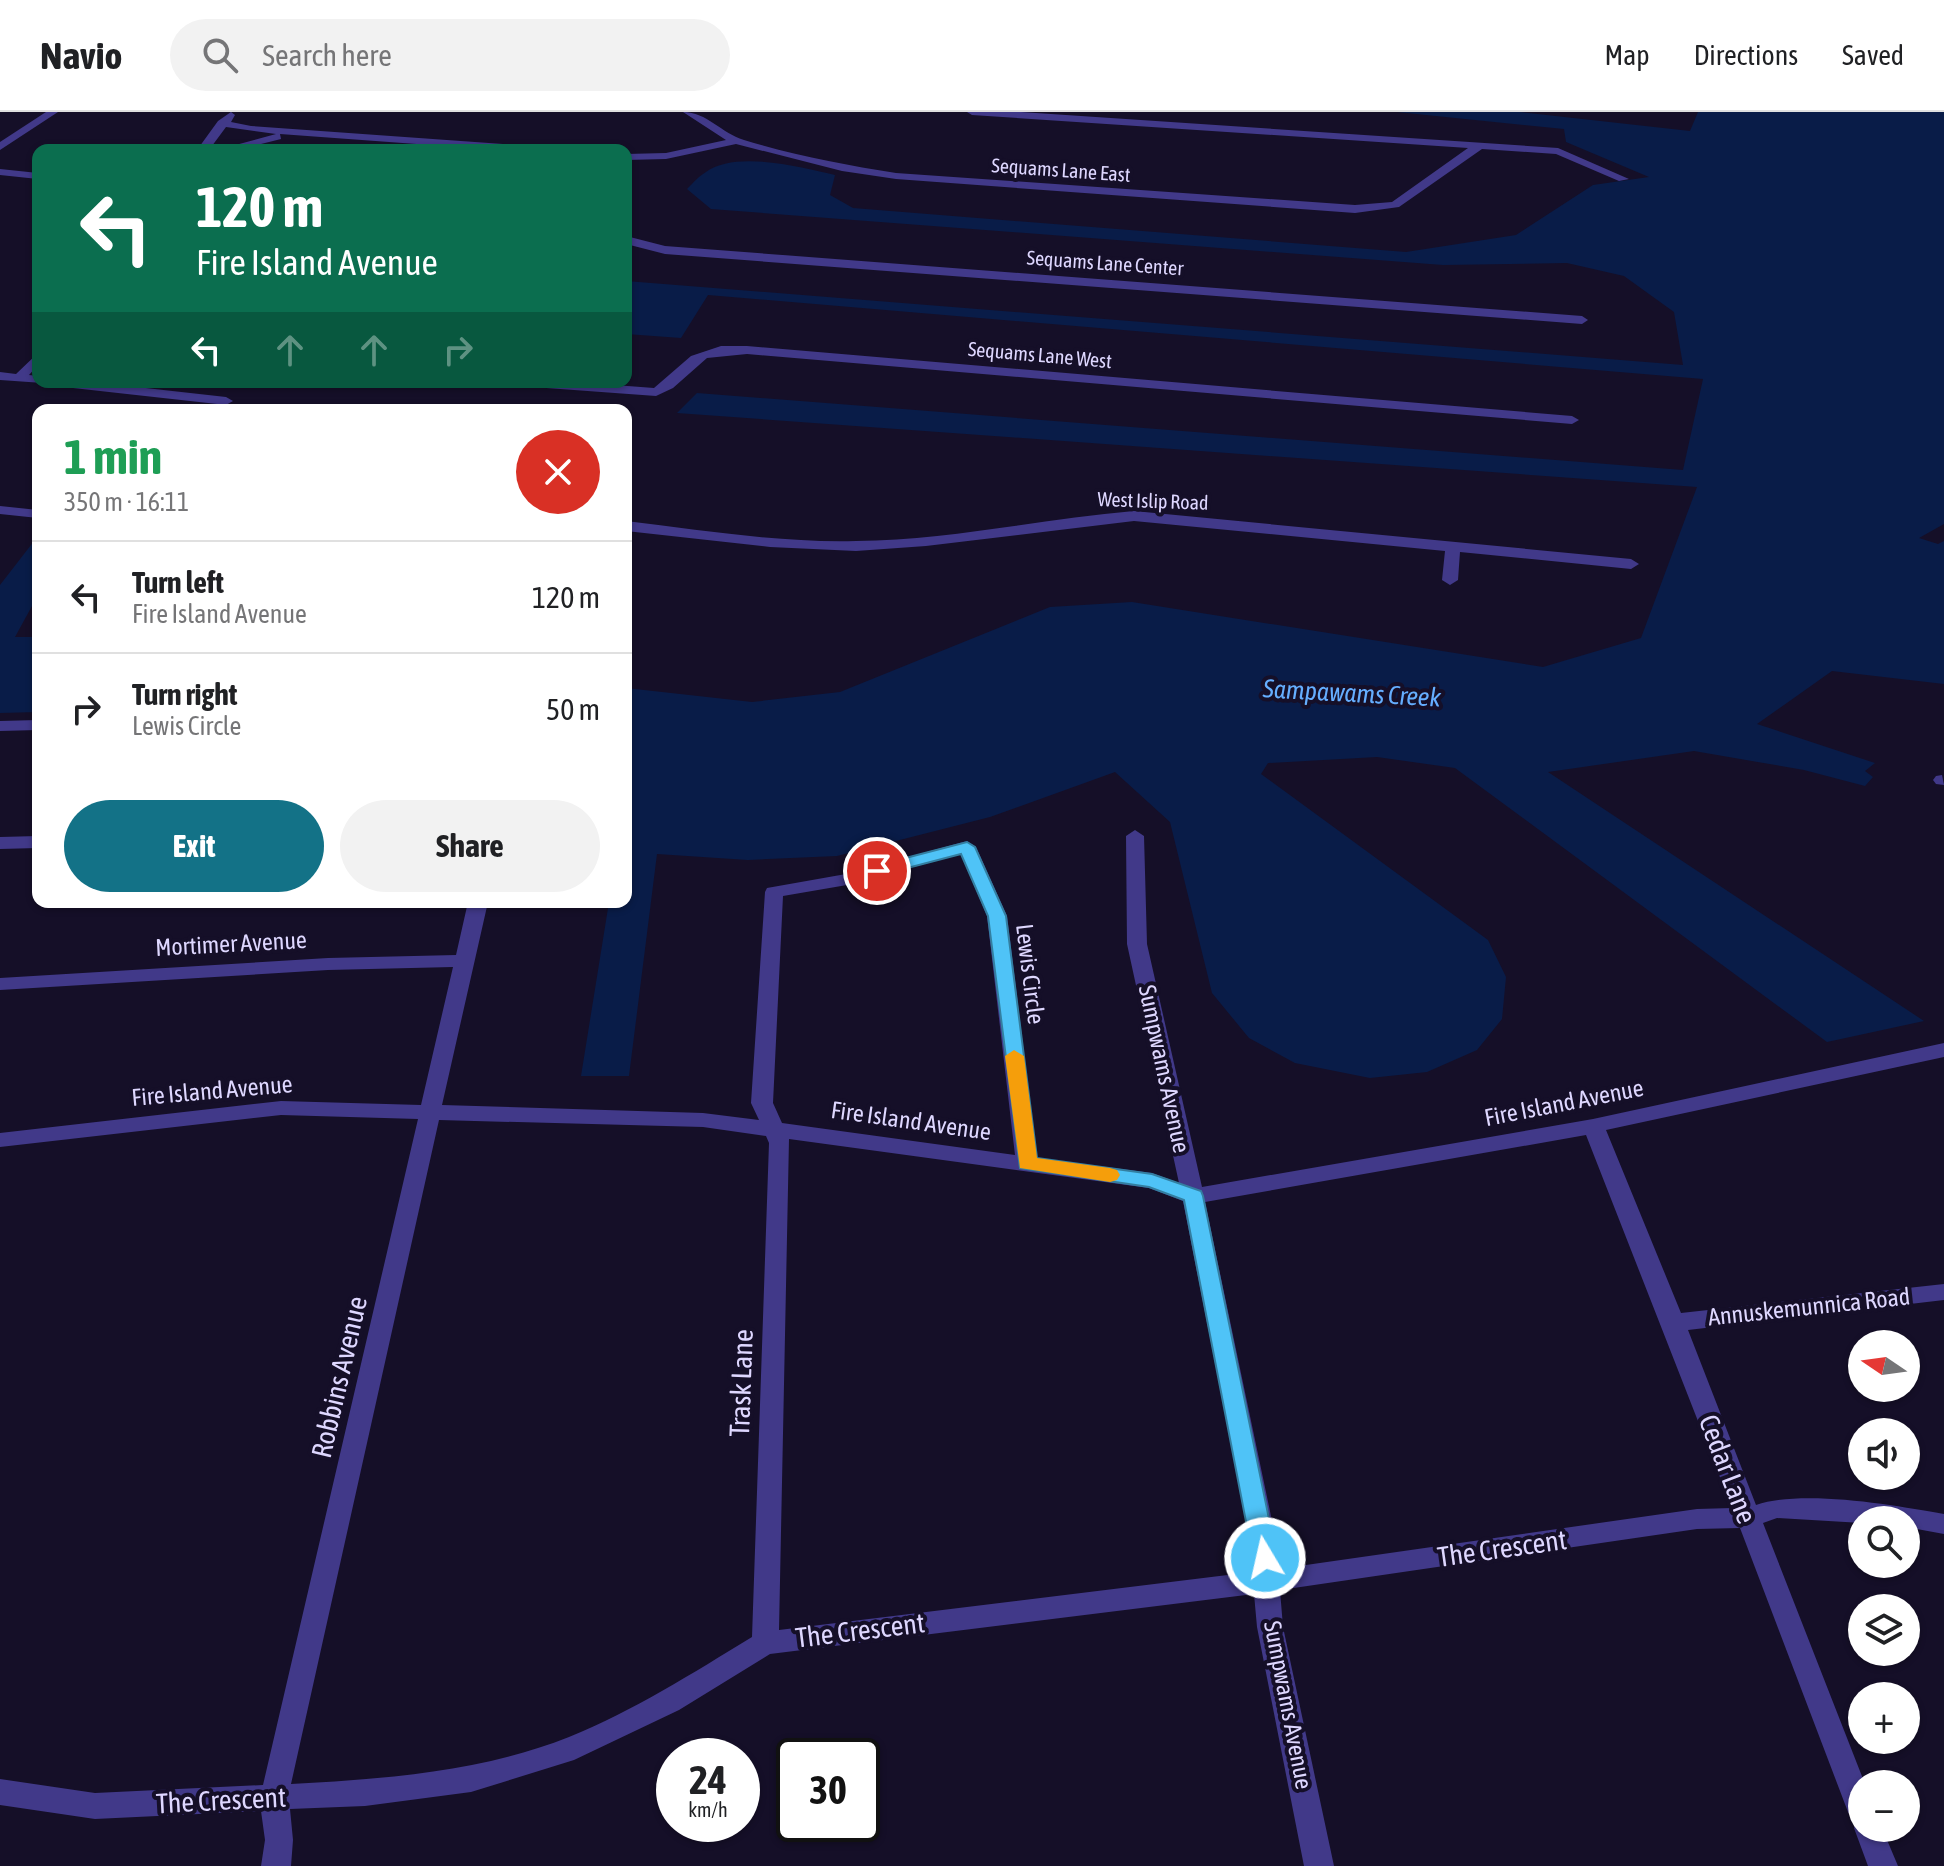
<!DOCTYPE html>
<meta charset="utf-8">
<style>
:root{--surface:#fff;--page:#f2f2f2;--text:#202124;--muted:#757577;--line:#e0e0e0;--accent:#137287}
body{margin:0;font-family:"Asap Condensed",sans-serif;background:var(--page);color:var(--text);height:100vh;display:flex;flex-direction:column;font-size:30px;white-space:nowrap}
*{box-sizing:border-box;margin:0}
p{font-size:26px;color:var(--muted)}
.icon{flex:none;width:44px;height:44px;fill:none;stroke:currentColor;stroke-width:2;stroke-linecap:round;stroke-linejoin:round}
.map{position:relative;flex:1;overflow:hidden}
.panel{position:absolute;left:32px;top:292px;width:600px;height:504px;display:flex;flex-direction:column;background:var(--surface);border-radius:16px;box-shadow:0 2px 6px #0004}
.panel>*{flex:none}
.banner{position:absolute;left:32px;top:32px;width:600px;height:244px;border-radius:16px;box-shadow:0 2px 6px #0004;background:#0b6e4f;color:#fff;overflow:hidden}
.needle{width:52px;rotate:283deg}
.fabs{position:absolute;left:1848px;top:1218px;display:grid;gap:16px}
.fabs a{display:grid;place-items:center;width:72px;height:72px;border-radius:50%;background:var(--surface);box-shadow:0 2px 6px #0004;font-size:40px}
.speed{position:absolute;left:656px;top:1626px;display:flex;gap:16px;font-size:40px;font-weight:700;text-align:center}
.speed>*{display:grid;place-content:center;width:104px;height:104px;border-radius:50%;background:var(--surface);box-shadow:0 2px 6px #0004;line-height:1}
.speed small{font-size:20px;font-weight:400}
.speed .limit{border:4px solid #111;border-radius:12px;background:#fff;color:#111}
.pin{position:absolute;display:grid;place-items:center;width:68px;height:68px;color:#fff;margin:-34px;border:4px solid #fff;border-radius:50%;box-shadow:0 2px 8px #0007}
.me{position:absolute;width:88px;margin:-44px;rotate:351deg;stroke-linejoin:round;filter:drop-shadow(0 0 6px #0008)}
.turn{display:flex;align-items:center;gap:28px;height:168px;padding:0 32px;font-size:36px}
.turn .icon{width:104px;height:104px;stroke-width:2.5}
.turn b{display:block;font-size:56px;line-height:68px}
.lanes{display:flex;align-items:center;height:76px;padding:0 32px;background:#0003;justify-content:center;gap:40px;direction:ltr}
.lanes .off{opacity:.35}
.round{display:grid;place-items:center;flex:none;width:84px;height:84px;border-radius:42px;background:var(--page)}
.headline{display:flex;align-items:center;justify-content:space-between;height:136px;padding:0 32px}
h1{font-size:48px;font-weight:700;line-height:60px;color:#1e9e55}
.primary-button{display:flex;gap:16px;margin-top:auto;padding:16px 32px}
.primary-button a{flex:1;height:92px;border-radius:48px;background:var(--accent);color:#fff;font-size:32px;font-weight:700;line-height:92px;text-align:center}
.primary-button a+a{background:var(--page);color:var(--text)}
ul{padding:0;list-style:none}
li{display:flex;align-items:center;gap:24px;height:112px;padding:0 32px;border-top:2px solid var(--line)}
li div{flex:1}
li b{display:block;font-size:30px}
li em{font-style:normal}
header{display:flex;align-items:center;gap:48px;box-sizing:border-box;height:112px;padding:0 40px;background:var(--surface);border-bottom:2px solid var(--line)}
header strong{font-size:38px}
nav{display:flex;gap:44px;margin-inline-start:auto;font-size:28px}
.search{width:560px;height:72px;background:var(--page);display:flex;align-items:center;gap:20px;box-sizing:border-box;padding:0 28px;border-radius:44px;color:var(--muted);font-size:30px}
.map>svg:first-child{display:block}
.water{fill:#091c48}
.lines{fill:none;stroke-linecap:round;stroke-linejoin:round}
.minor{fill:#413989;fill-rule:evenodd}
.route{fill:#4fc3f7;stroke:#337fa1;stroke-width:2}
.slow{fill:#f59e0b}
.labels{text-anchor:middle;stroke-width:8;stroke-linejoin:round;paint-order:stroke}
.far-street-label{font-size:20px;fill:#ded7ff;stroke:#150f28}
.street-label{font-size:24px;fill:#ded7ff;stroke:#150f28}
.water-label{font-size:26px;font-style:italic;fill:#65aeff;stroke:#150f28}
.near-street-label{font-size:28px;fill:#ded7ff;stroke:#150f28}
</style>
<header>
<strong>Navio</strong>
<div class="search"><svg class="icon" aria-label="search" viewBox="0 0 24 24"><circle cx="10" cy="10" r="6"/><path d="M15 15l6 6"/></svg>Search here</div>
<nav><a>Map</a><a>Directions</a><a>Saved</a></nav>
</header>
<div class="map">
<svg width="1944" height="1754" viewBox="0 0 1944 1754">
<rect width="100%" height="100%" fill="#150f28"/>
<g class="water">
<path d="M 1397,0 L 1520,0 L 1690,19 L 1698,0 L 1944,0 L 1944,412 L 1919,426 L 1938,432 L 1944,429 L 1944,572 L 1832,559 L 1757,612 L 1875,651 L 1865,659 L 1873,665 L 1865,674 L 1804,658 L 1694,639 L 1548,660 L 1924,909 L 1827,930 L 1455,656 L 1377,645 L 1268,651 L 1261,662 L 1488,828 L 1506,865 L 1502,907 L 1477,938 L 1427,960 L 1370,966 L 1295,951 L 1249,926 L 1212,881 L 1170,710 L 1115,660 L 990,705 L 837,744 L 748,748 L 657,742 L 629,964 L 581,964 L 609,790 L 626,790 L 626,576 L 752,590 L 840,580 L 1050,495 L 1132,490 L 1543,555 L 1641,526 L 1697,375 L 677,301 L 697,281 L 1683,358 L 1703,267 L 708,183 L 681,226 L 626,222 L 626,169 L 1683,253 L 1674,200 L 1624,164 L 1567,151 L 1443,153 L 711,97 L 687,77 C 693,71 699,64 706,60 C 735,38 802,55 835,63 L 830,83 L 853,96 L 1406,140 L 1516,123 L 1593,73 L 1649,65 L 1566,30 L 1564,17 Z"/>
<polygon points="38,424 38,483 15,525 38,525 38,600 0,601 0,473"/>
</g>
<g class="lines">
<g class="minor">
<polygon points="46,0 58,0 0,38 0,30"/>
<polygon points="231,0 235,3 231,10 251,14 545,35 551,38 498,38 280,22 281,27 237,38 217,38 276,22 226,15 209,38 197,38 218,9"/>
<path d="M 683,0 C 707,0 721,21 744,28 C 793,43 845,53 896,61 L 1355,93 L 1392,90 L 1468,36 L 972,3 L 967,0 L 1021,0 L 1558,36 L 1629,67 L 1619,69 L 1556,42 L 1482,37 L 1399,95 L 1355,101 L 896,67 L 842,59 L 736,32 L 666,47 L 626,48 L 626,42 L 666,41 L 726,28 Z"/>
<polygon points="0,57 38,61 38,67 0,63"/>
<polygon points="626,124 665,134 1582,204 1588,208 1582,212 665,142 626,132"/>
<polygon points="721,234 747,234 1572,304 1579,308 1572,312 747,242 707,246 673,276 656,284 519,274 512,270 575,270 654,276 691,244"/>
<polygon points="38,241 38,253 29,263 38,264 38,270 43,271 0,268 0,260 16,262"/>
<polygon points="48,270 92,270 226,285 233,289 226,293 55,274"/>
<polygon points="0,394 38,398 38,406 0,402"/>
<path d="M 1134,399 L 1631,447 L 1639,452 L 1631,457 L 1460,440 L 1458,468 L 1450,473 L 1442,468 L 1445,439 L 1134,409 L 926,434 L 856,439 L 770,435 L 626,419 L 626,409 C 702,418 779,431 856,429 C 949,428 1041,407 1134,399 Z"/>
<polygon points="38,608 38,618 0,619 0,609"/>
<polygon points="1942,663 1944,673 1936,672 1933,668 1936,664"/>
<path d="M 1135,718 L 1144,724 L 1147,832 L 1202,1075 L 1593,1007 L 1944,931 L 1944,945 L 1606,1018 L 1681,1201 L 1944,1172 L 1944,1188 L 1688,1218 L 1756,1393 C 1803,1377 1894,1393 1944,1402 L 1944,1422 L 1906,1415 L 1906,1408 L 1862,1408 L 1862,1411 L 1777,1406 L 1763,1411 L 1865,1672 L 1862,1672 L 1862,1716 L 1882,1716 L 1898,1754 L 1868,1754 L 1854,1716 L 1856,1711 L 1848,1700 L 1740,1416 L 1697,1417 L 1280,1478 L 1283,1515 L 1334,1754 L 1304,1754 L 1257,1515 L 1254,1482 L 770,1542 L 679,1598 L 574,1648 L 471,1680 L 365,1694 L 290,1697 L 293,1728 L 291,1754 L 261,1754 L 265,1728 L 261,1699 L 95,1707 L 0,1693 L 0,1667 L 95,1681 L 263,1673 L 418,1007 L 281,1003 L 0,1035 L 0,1021 L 281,989 L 421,993 L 453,855 L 328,858 L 0,878 L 0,866 L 328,846 L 456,843 L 468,790 L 488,790 L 442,993 L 703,1001 L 759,1008 L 751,991 L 765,780 L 767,776 L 846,762 L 967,729 L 976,735 L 1007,804 L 1037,1046 L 1152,1061 L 1179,1071 L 1127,832 L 1126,724 ZM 961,742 L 987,804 L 1015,1043 L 782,1011 L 773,991 L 783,784 L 847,773 ZM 439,1008 L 703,1015 L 766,1024 L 769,1031 L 752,1525 C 693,1561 633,1599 569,1625 C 481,1660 385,1667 291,1672 ZM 1586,1023 L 1732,1396 L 1697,1397 L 1278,1457 L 1275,1423 L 1205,1090 ZM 789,1027 L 1149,1076 L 1183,1089 L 1249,1423 L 1252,1460 L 779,1518 Z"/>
<polygon points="38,724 38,736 0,737 0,725"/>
</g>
</g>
<polygon class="route" points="967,730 975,735 1006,804 1037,1046 1152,1062 1201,1079 1203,1084 1277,1446 1274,1453 1265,1456 1257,1453 1253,1446 1184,1088 1149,1075 1020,1056 988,804 961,742 877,764 868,759 871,755"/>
<polygon class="slow" points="1014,938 1024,944 1037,1046 1110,1056 1117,1058 1120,1063 1117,1068 1110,1070 1020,1056 1005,944"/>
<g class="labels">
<g class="far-street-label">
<text transform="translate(1061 58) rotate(4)" y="7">Sequams Lane East</text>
<text transform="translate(1105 151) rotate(4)" y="7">Sequams Lane Center</text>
<text transform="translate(1040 243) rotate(5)" y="7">Sequams Lane West</text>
<text transform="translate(1153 389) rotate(2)" y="7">West Islip Road</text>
</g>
<g class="street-label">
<text transform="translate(231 832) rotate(-3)" y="8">Mortimer Avenue</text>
<text transform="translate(1030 862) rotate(83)" y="8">Lewis Circle</text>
<text transform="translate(1164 957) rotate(78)" y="8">Sumpwams Avenue</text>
<text transform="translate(212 979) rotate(-5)" y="8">Fire Island Avenue</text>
<text transform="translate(1564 991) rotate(-11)" y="8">Fire Island Avenue</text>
<text transform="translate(911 1009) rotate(8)" y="8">Fire Island Avenue</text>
<text transform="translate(1809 1195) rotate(-6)" y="8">Annuskemunnica Road</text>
<text transform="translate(1288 1593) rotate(79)" y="8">Sumpwams Avenue</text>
</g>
<g class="water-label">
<text transform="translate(1352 581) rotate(3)" y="9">Sampawams Creek</text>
</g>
<g class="near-street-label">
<text transform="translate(339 1265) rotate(-77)" y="10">Robbins Avenue</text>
<text transform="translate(741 1271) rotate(-88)" y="10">Trask Lane</text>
<text transform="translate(1728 1357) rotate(69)" y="10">Cedar Lane</text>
<text transform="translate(1502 1436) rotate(-8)" y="10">The Crescent</text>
<text transform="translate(860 1518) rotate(-7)" y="10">The Crescent</text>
<text transform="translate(221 1688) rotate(-3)" y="10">The Crescent</text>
</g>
</g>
</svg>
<div class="fabs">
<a><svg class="needle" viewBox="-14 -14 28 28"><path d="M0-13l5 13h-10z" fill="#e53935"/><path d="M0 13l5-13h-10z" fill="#757577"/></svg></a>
<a><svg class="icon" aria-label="sound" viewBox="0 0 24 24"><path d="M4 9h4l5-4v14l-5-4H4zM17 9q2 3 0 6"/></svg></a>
<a><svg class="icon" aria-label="search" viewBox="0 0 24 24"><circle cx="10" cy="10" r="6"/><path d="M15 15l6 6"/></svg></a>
<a><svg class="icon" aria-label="layers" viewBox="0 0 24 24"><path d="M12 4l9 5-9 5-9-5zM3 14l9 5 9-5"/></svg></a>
<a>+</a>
<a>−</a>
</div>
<div class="speed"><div>24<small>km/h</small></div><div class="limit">30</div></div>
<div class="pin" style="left:877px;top:759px;background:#d93025"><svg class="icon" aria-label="arrive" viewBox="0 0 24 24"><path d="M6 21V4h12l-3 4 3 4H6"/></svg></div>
<svg class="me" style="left:1265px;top:1446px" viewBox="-20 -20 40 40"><circle r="17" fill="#4fc3f7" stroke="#fff" stroke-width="3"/><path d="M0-11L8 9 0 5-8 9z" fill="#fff"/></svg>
<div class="banner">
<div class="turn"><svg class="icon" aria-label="left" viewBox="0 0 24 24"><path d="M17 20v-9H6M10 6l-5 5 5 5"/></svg><div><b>120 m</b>Fire Island Avenue</div></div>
<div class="lanes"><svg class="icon" aria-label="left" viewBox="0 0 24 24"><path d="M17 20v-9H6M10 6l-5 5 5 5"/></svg><svg class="icon off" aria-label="ahead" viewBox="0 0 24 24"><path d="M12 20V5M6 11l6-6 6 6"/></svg><svg class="icon off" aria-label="ahead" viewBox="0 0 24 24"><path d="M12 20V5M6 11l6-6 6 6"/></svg><svg class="icon off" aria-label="right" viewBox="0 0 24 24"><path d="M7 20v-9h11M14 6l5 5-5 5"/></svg></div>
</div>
<section class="panel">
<div class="headline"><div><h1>1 min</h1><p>350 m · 16:11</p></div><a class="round" style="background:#d93025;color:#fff"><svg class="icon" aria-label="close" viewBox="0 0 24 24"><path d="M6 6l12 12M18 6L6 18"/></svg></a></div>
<ul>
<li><svg class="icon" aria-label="left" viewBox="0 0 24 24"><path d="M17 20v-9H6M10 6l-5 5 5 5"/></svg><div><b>Turn left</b><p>Fire Island Avenue</p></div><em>120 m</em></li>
<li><svg class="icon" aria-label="right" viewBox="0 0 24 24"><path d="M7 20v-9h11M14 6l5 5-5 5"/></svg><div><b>Turn right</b><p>Lewis Circle</p></div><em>50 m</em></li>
</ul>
<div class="primary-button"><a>Exit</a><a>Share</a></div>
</section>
</div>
